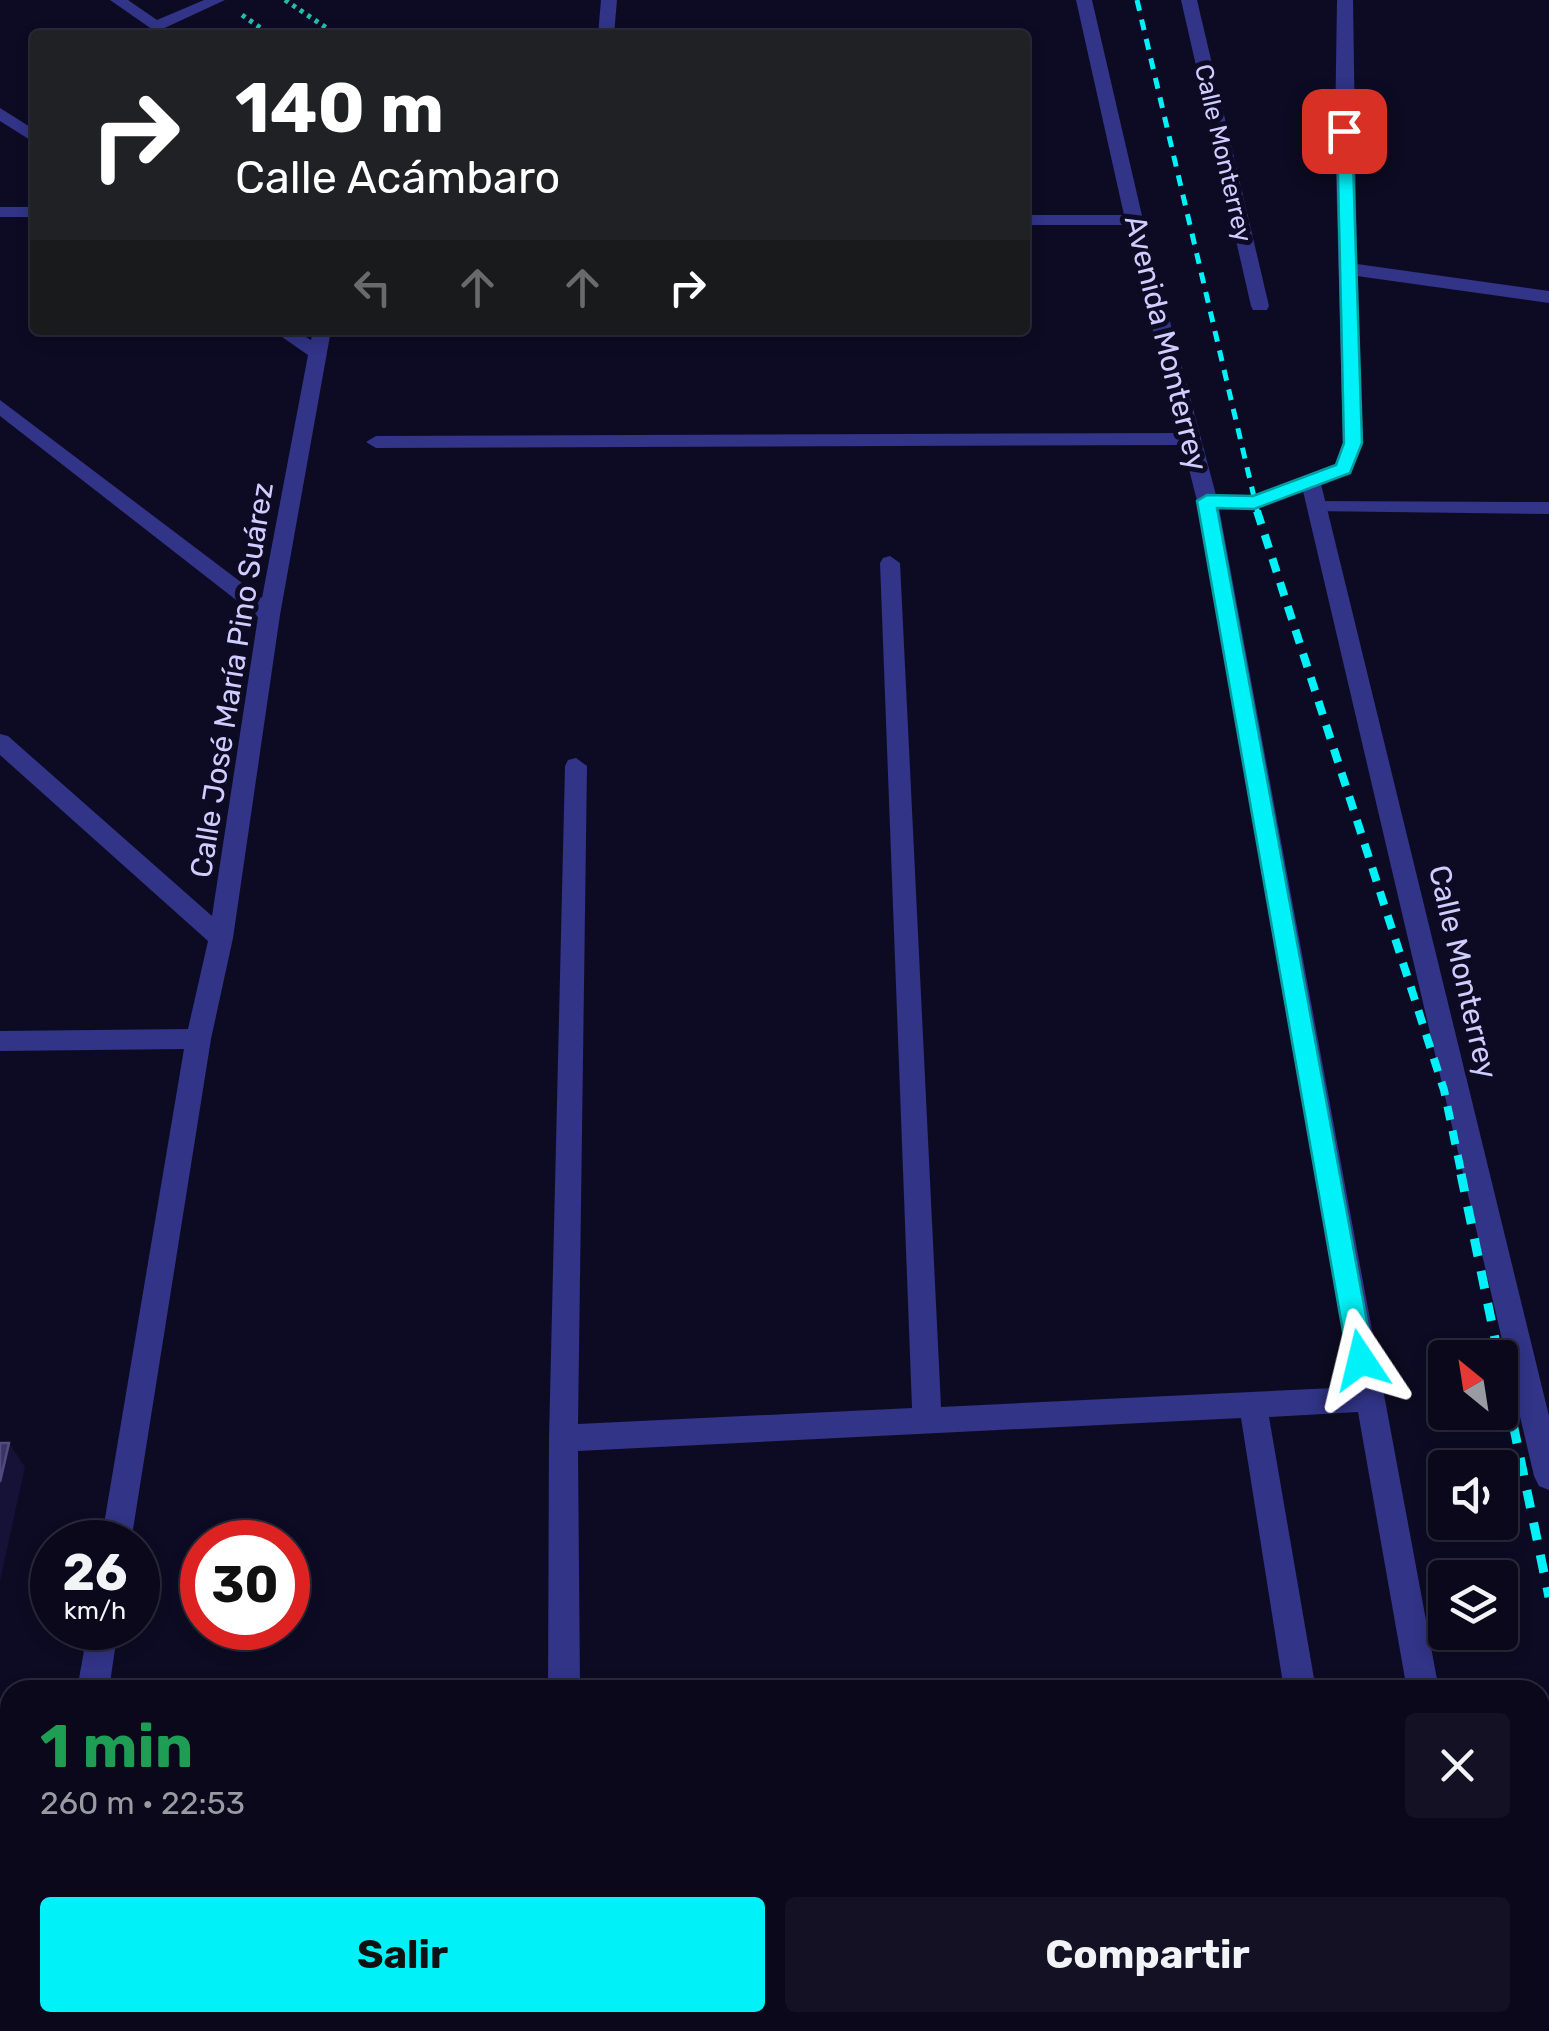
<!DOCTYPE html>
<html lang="es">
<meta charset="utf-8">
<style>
:root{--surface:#0a081a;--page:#131123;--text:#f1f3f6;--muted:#999aa2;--line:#2a2939;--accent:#00f2f8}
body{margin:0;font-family:Rubik,sans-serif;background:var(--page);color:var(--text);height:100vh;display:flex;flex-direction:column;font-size:38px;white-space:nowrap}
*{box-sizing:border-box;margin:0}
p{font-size:32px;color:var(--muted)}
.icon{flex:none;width:55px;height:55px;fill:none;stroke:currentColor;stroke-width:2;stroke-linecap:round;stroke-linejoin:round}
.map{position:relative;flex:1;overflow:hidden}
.panel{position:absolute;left:0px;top:1680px;width:1550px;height:352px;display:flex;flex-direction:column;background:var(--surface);border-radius:30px 30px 0 0;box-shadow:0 5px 15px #0003,0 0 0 2px var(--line)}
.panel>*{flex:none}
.banner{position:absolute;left:30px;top:30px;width:1000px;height:305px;border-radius:10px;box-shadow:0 5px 15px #0003,0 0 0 2px var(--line);background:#202124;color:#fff;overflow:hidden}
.needle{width:65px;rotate:330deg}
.controls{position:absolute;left:1428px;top:1340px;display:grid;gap:20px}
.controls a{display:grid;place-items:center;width:90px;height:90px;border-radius:10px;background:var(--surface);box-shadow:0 5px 15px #0003,0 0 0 2px var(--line);font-size:50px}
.speed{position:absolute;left:30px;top:1520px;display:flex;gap:20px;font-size:50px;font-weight:700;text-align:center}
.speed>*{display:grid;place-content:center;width:130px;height:130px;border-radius:50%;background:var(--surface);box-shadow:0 5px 15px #0003,0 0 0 2px var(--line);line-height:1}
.speed small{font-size:25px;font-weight:400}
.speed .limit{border:15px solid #d22;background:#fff;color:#111}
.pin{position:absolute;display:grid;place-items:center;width:85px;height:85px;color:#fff;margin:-42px;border-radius:20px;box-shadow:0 5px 15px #0006}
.me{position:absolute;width:110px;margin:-55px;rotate:350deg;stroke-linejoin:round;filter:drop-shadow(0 0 8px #0008)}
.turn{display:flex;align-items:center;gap:35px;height:210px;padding:0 40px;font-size:45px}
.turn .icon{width:130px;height:130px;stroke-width:2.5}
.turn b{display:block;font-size:70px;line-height:85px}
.lanes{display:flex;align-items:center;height:95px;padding:0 40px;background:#0003;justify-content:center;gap:50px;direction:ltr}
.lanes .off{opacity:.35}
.round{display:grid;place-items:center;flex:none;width:105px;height:105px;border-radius:10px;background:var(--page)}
.head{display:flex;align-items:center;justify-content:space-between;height:170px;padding:0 40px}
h1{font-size:60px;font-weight:700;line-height:75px;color:#1e9e55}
.button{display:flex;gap:20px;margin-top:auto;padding:20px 40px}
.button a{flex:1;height:115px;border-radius:10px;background:var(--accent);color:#111;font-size:40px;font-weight:700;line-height:115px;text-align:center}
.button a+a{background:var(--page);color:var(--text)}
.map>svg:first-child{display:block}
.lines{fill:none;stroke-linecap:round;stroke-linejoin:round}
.path{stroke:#21bea9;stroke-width:5;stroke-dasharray:4 5;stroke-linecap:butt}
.lane{fill:#313487;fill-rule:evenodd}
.street{fill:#313487;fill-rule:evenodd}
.rail-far2{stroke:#00f2f8;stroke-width:5;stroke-dasharray:11 9;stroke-linecap:butt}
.rail-far1{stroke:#00f2f8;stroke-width:8;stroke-dasharray:14 11;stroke-linecap:butt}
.rail{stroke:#00f2f8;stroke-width:9;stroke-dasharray:18 15;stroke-linecap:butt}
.shaded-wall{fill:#151137}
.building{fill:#3a3465;stroke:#514c7d;stroke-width:2.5}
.route{fill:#00f2f8;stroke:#009da1;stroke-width:2.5}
.labels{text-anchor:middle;stroke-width:10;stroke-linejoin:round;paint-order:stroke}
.far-street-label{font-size:25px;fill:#cfcdff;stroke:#0d0b23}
.street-label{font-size:30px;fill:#cfcdff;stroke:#0d0b23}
</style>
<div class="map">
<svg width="1549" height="2031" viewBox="0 0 1549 2031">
<rect width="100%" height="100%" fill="#0d0b23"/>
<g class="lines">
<g class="path">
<polyline points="285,0 337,35"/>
<polyline points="242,15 271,35"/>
<polyline points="364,35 370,32"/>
</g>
<g class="lane">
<polygon points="1316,501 1549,502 1549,514 1310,511 1310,503"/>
<rect x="1540" y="1780" width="9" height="28"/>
<rect x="1540" y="1921" width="9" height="30"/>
</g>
<g class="street">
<polygon points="110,0 128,0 157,20 204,0 225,0 156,32"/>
<polygon points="601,0 617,0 614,35 598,35"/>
<polygon points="1076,0 1092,0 1143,220 1216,495 1252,496 1335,464 1343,443 1335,131 1337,0 1353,0 1357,264 1549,291 1549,303 1357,276 1363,443 1351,473 1321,484 1549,1416 1549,1490 1539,1486 1534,1476 1303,491 1254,510 1219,508 1439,1690 1407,1690 1358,1412 1269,1417 1316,1690 1284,1690 1241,1418 578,1451 580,1690 548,1690 549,1438 565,766 568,760 576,758 587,766 578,1424 912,1408 880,563 883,558 890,556 900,563 941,1407 1354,1387 1197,501 1183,445 376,448 366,442 376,436 1179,433 1126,225 1025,225 1025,215 1124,215"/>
<polygon points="1181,0 1197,0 1269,306 1267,310 1253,310 1251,306"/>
<polygon points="0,108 35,130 35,143 0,121"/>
<rect x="0" y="207" width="35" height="10"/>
<polygon points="272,330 294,330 311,340 313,330 331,330 280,615 233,938 211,1039 131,1542 101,1542 184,1049 0,1051 0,1031 188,1029 208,941 0,755 0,734 8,736 212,916 258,617 0,416 0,400 262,598 308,355"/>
<polygon points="88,1628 118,1628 109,1690 77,1690"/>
<polygon points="22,2022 56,2022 55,2031 21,2031"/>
<rect x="548" y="2022" width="34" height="9"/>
<polygon points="1337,2022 1371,2022 1372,2031 1338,2031"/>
<polygon points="1468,2022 1502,2022 1503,2031 1469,2031"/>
</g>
<polyline class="rail-far2" points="1137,0 1258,514"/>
<polyline class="rail-far1" points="1257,511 1444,1090 1462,1176"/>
<g class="rail">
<polyline points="1461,1174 1499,1358"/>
<polyline points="1500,1361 1549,1597"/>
</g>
</g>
<polygon class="shaded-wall" points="9,1443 25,1467 0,1581 0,1482"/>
<polygon class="building" points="0,1443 9,1443 0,1482"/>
<polygon class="route" points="1344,126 1352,131 1362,443 1350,473 1254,509 1217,508 1374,1360 1370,1368 1361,1371 1352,1368 1348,1360 1197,501 1207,495 1253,496 1336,465 1344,443 1337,131"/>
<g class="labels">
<g class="far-street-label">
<text transform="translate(1224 153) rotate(77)" y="9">Calle Monterrey</text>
</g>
<g class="street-label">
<text transform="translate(1166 343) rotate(76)" y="10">Avenida Monterrey</text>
<text transform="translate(232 680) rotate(-81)" y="10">Calle José María Pino Suárez</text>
<text transform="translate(1463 972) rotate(77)" y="10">Calle Monterrey</text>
</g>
</g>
</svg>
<div class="controls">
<a><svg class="needle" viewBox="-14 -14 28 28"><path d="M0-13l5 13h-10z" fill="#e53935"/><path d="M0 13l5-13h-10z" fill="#999aa2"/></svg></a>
<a><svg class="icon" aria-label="sound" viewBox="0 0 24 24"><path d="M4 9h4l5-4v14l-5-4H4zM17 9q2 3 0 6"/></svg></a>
<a><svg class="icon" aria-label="layers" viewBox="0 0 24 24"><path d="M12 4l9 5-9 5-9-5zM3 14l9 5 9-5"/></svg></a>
</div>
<div class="speed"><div>26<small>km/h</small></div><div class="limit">30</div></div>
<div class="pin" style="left:1344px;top:131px;background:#d93025"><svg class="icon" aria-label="arrive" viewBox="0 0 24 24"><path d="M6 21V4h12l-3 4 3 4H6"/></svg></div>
<svg class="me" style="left:1361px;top:1360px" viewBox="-20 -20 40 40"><path d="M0-17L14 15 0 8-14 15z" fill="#00f2f8" stroke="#fff" stroke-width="4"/></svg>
<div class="banner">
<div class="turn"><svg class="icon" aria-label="right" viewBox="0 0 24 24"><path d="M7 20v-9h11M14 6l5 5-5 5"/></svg><div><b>140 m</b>Calle Acámbaro</div></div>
<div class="lanes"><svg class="icon off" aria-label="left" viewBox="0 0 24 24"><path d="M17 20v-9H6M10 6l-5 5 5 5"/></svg><svg class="icon off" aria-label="ahead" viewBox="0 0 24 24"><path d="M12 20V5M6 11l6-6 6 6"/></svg><svg class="icon off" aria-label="ahead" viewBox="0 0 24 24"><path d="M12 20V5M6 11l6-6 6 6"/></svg><svg class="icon" aria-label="right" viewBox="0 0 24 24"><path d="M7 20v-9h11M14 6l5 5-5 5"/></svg></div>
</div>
<section class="panel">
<div class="head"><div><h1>1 min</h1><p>260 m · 22:53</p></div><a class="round"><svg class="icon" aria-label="close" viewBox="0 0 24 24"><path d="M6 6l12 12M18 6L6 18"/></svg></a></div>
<div class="button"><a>Salir</a><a>Compartir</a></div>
</section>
</div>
